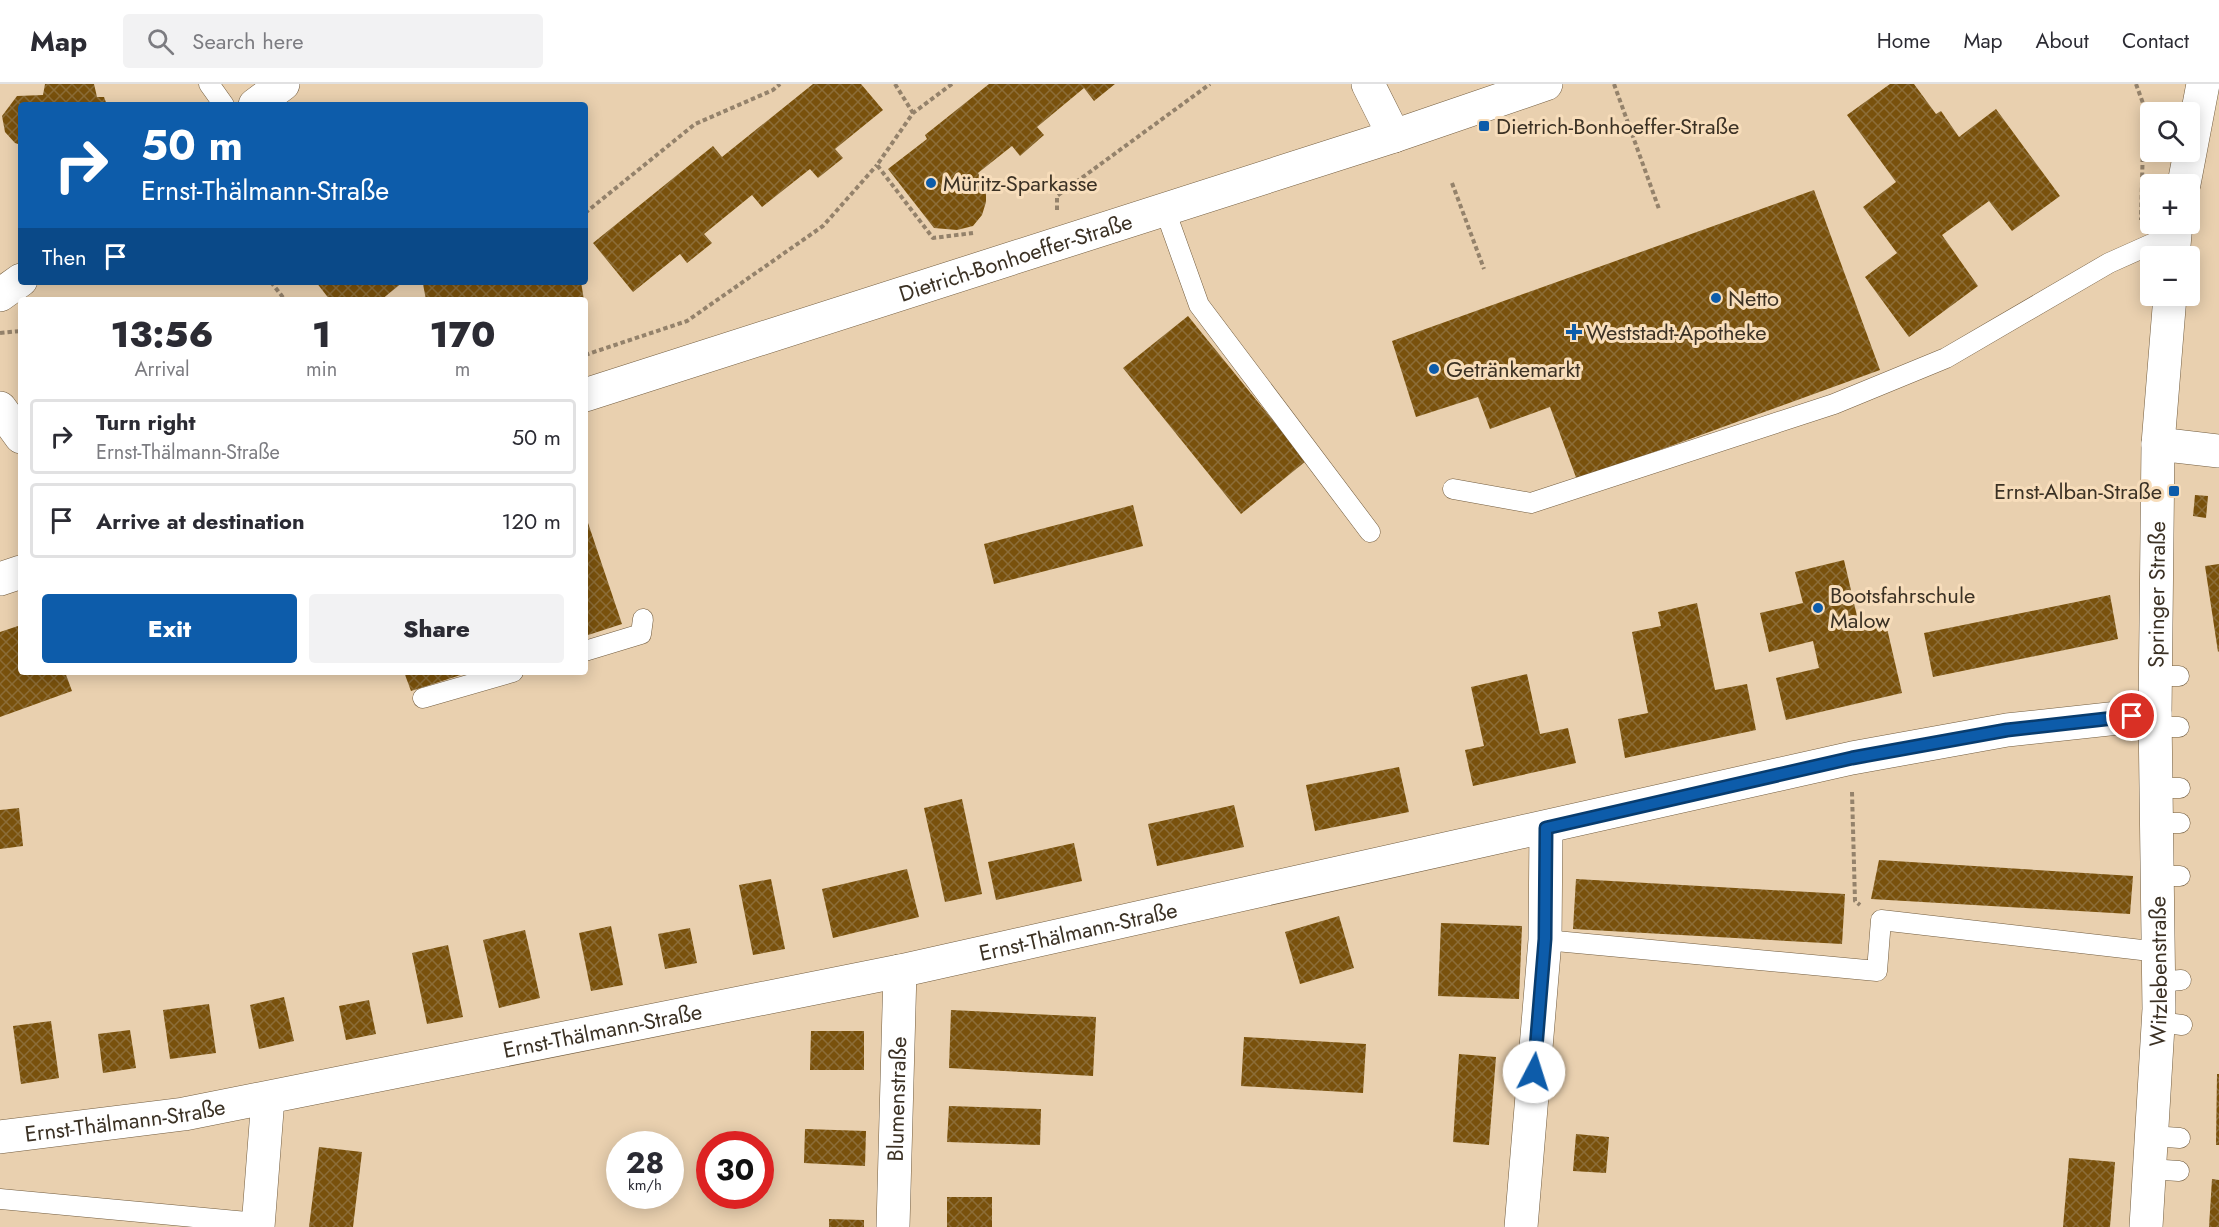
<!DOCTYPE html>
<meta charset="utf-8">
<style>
:root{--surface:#fff;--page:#f2f2f3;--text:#2b2b33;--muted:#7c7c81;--line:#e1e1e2;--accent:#0d5caa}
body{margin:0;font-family:Jost,sans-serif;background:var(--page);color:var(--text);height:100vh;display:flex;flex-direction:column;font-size:22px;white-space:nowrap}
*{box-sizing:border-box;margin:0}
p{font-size:20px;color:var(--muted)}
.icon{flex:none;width:33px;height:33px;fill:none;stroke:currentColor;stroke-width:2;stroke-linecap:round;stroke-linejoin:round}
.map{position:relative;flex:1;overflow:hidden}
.drawer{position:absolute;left:18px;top:213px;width:570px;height:378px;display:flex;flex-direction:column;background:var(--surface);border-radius:6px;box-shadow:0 3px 15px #0003}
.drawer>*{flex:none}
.guide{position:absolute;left:18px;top:18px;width:570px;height:183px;border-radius:6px;box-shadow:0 3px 15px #0003;background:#0d5caa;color:#fff;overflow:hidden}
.tools{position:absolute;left:2140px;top:18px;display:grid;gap:12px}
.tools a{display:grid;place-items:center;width:60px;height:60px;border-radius:6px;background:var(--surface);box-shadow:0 3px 15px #0003;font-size:30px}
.speed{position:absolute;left:606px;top:1047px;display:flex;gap:12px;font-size:30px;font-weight:700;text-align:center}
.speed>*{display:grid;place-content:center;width:78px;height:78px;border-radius:50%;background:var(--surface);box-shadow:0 3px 15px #0003;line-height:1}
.speed small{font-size:15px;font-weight:400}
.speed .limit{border:9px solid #d22;background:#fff;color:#111}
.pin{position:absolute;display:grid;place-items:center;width:51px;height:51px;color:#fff;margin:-26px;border:3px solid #fff;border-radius:50%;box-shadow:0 2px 6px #0007}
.me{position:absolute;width:66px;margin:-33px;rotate:5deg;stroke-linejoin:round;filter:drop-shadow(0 0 4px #0008)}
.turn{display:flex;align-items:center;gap:21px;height:126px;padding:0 24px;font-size:27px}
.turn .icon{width:78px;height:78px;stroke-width:2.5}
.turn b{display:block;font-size:42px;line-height:51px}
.then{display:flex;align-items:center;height:57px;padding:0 24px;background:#0003;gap:12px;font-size:22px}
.eta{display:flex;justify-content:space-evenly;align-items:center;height:102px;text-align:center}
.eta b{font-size:36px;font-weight:800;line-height:42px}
.button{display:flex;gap:12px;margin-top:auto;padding:12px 24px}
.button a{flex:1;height:69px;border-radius:6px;background:var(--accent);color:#fff;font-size:24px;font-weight:800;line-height:69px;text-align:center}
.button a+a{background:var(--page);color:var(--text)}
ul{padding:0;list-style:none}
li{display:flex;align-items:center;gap:18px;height:75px;margin:0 12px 9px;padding:0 12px;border:3px solid var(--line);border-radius:6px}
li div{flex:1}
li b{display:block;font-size:22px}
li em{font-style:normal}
header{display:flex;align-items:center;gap:36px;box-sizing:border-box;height:84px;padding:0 30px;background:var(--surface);border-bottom:2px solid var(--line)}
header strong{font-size:28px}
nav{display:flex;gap:33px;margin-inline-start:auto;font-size:21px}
.search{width:420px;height:54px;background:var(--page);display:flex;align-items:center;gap:15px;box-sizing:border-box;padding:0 21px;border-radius:6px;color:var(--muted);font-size:22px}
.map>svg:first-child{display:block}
.building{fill:url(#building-cross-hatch)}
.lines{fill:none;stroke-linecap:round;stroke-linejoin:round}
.lane-casing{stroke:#725c3e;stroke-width:21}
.street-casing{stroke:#725c3e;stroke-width:34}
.path{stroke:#94826b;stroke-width:4;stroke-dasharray:4.5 3;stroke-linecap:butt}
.lane{stroke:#fff;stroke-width:20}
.street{stroke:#fff;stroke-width:33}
.route-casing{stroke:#083c6e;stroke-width:15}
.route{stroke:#0d5caa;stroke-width:10}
.poi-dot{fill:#0d5caa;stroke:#f7ddbb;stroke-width:2}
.labels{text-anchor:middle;stroke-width:6;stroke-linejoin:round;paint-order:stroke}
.poi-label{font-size:22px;fill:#3b3124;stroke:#f7ddbb;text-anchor:start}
.street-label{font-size:22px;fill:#3b3124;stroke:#f7ddbb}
</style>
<header>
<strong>Map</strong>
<div class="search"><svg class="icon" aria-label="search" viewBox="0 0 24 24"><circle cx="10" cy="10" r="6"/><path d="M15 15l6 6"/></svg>Search here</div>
<nav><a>Home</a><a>Map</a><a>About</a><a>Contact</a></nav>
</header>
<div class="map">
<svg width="2219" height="1143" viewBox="0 0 2219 1143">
<defs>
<pattern id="building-cross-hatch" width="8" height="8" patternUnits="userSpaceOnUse" patternTransform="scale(1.5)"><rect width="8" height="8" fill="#79510c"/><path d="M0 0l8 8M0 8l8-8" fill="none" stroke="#8c6d38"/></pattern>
</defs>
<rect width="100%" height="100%" fill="#e9d0af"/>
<g class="building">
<polygon points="45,0 94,0 97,13 104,13 107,21 21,21 21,61 15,59 5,48 2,32 17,12 43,11"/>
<polygon points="813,0 861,0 883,26 835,65 843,74 818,94 810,85 762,123 752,111 704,150 712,159 687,179 680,170 633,208 593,159 713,62 722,73"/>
<polygon points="989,0 1115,0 1094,17 1084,4 1037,43 1044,51 1020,72 1012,62 978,89 986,102 986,118 982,131 973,142 957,146 934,144 888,85 927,55 925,51"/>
<polygon points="1890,0 1914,0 1936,30 1941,27 1959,53 1996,25 2060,112 2012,147 1989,117 1942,151 1978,202 1909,253 1865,193 1897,169 1863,123 1896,98 1847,31"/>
<polygon points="1814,106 1880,286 1577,396 1550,323 1490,345 1478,313 1416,333 1392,257"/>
<polygon points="316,198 403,198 381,216 330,216"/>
<polygon points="432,198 581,198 584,216 426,216 423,200"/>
<polygon points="1188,232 1306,377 1241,430 1123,284"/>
<polygon points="2195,411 2208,412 2206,434 2193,432"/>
<polygon points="1133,421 1143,462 994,500 984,460"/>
<polygon points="585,430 622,540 585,552"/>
<polygon points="1844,476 1860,545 1886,540 1902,609 1786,636 1776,594 1819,584 1813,557 1769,568 1760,529 1803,519 1795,488"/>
<polygon points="2219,480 2219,567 2218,568 2205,482"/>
<polygon points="2110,511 2118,555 1933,593 1924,549"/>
<polygon points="1697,519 1715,606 1747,600 1756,646 1625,674 1618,635 1648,629 1632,548 1661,542 1658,528"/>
<polygon points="21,541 21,588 65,588 72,607 0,633 0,548"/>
<polygon points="404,588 470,588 411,607"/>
<polygon points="1527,590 1540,650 1568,644 1576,679 1473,702 1465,666 1484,662 1471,603"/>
<polygon points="1399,683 1409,728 1315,747 1306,701"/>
<polygon points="962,715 982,810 945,818 924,724"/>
<polygon points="1234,721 1244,763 1157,782 1148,740"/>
<polygon points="19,724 23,762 0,765 0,726"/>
<polygon points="1074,759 1082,797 996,816 988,778"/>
<polygon points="1879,776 2133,792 2130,830 1871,815"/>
<polygon points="907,785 919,833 833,854 822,805"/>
<polygon points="771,795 785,865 753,871 739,801"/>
<polygon points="1576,795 1845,810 1842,860 1573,845"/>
<polygon points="1339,832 1354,884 1300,900 1285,848"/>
<polygon points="1441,839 1522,842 1519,915 1438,912"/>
<polygon points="611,842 623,901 591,907 579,849"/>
<polygon points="690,844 697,879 665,885 658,850"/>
<polygon points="525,846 540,914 499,924 483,856"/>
<polygon points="448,861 463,933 427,940 412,869"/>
<polygon points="284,913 294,957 259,965 250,921"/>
<polygon points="369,916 376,950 346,956 339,922"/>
<polygon points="209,920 216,969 170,975 163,926"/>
<polygon points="951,926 1096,933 1093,992 949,984"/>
<polygon points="51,937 59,994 21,1000 13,942"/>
<polygon points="130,946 136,984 103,989 98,950"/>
<polygon points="811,947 864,947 864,986 810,986"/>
<polygon points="1244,953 1366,960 1363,1009 1241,1002"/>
<polygon points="1459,970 1496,973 1489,1061 1453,1058"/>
<polygon points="2217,990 2219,990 2219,1061 2216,1061"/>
<polygon points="949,1022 1041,1025 1040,1061 947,1058"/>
<polygon points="805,1045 866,1047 865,1082 804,1079"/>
<polygon points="1576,1050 1609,1053 1606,1089 1573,1087"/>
<polygon points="319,1063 362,1068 353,1143 309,1143"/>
<polygon points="2069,1074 2115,1078 2110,1143 2063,1143"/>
<polygon points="2212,1095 2219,1096 2219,1143 2209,1143"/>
<rect x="947" y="1113" width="45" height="30"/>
<polygon points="829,1135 864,1136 864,1143 829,1143"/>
</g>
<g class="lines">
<defs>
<g id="lane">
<polyline points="209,0 224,21"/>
<polyline points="1165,126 1199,221 1370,448"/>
<polyline points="1453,405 1531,419 1834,320 1946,274 2109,179 2174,150"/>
<polyline points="585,567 641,550 643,535"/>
<polyline points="2156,592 2179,592"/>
<polyline points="423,614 513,588"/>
<polyline points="2155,643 2179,643"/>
<polyline points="2156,704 2180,704"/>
<polyline points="2157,739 2180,739"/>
<polyline points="2158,792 2180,792"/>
<polyline points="1545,856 1877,887 1881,836 2159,868"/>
<polyline points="2159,898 2181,896"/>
<polyline points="2158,938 2182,941"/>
<polyline points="2152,1052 2180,1054"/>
<polyline points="2149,1085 2179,1087"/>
<polyline points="0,1115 258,1139"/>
</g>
<g id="street">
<polyline points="1368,0 1394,52"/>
<polyline points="255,21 283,0"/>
<polyline points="2184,100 2203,0"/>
<polyline points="2173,172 2176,140"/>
<polyline points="0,211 21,196"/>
<path id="s1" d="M 585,311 L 1394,52 L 1546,0"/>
<polyline points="0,324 21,353"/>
<polyline points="2158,360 2219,367"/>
<polyline points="0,495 21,488"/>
<path id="s2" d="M 0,1053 L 184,1030 L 900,887 L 1852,674 L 2007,646 L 2155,630"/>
<polyline points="258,1143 268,1014"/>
<path id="s3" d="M 893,1143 L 900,887"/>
<polyline points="1521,1143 1545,856 1546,744"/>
<path id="s4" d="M 2146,1143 L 2159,925 L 2155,630 L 2158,360 L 2170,212"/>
</g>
</defs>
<use href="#lane" class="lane-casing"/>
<use href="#street" class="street-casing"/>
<g class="path">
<polyline points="895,0 913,29"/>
<polyline points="952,0 913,29 877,81 933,154 973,149"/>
<polyline points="1614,0 1659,125"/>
<polyline points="2136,0 2144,22 2141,136"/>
<polyline points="1452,99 1484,185"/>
<polyline points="1057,126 1057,112 1210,0"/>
<polyline points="585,129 695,40 773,6 780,0"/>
<polyline points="271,198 285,216"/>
<polyline points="0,249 21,247"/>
<polyline points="585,271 687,237 823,142 877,81"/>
<polyline points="1852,708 1855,817 1860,821"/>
</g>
<use href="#lane" class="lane"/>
<use href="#street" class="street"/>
</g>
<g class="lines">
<defs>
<polyline id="route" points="1534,988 1545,855 1546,744 1852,674 2007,646 2132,632"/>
</defs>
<use href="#route" class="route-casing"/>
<use href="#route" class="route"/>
</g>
<g class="poi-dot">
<rect x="1478" y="36" width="12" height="12" rx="3"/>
<circle cx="931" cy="99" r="6"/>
<circle cx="1716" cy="214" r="6"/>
<path d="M1571 239h6v6h6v6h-6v6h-6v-6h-6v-6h6z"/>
<circle cx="1434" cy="285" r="6"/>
<rect x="2168" y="401" width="12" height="12" rx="3"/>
<circle cx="1818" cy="524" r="6"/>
</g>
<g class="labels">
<g class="poi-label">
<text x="1496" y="50">Dietrich-Bonhoeffer-Straße</text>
<text x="943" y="107">Müritz-Sparkasse</text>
<text x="1728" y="222">Netto</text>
<text x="1586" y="256">Weststadt-Apotheke</text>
<text x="1446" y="293">Getränkemarkt</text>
<text x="2162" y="415" text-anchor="end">Ernst-Alban-Straße</text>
<text x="1830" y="519">Bootsfahrschule<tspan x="1830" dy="25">Malow</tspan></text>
</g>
<g class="street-label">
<text dy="8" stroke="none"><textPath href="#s1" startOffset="452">Dietrich-Bonhoeffer-Straße</textPath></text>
<text dy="8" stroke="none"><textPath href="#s4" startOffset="633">Springer Straße</textPath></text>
<text dy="8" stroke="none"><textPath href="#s2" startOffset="1098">Ernst-Thälmann-Straße</textPath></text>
<text dy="8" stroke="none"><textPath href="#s4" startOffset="256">Witzlebenstraße</textPath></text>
<text dy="8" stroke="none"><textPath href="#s2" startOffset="612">Ernst-Thälmann-Straße</textPath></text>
<text dy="8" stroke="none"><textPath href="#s3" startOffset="128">Blumenstraße</textPath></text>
<text dy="8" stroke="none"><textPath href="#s2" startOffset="126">Ernst-Thälmann-Straße</textPath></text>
</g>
</g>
</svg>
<div class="tools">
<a><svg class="icon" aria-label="search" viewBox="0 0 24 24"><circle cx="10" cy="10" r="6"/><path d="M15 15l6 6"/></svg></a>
<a>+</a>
<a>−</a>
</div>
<div class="speed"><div>28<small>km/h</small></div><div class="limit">30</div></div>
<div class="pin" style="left:2132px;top:632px;background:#d93025"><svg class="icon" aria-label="arrive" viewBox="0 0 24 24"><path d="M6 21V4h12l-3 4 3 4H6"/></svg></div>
<svg class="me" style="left:1534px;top:988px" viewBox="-20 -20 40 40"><circle r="19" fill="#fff"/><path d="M0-13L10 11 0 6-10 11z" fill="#0d5caa"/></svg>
<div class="guide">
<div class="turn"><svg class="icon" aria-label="right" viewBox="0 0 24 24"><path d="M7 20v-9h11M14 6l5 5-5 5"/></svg><div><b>50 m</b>Ernst-Thälmann-Straße</div></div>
<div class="then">Then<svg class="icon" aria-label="arrive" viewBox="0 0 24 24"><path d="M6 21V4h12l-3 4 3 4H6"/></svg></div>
</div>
<section class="drawer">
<div class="eta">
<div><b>13:56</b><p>Arrival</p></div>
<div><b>1</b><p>min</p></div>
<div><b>170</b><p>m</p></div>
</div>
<ul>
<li><svg class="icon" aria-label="right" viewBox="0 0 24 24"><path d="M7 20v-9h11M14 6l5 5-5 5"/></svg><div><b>Turn right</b><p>Ernst-Thälmann-Straße</p></div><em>50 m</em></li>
<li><svg class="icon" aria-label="arrive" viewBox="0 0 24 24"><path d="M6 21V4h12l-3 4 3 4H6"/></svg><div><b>Arrive at destination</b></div><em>120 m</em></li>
</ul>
<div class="button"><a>Exit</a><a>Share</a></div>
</section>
</div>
